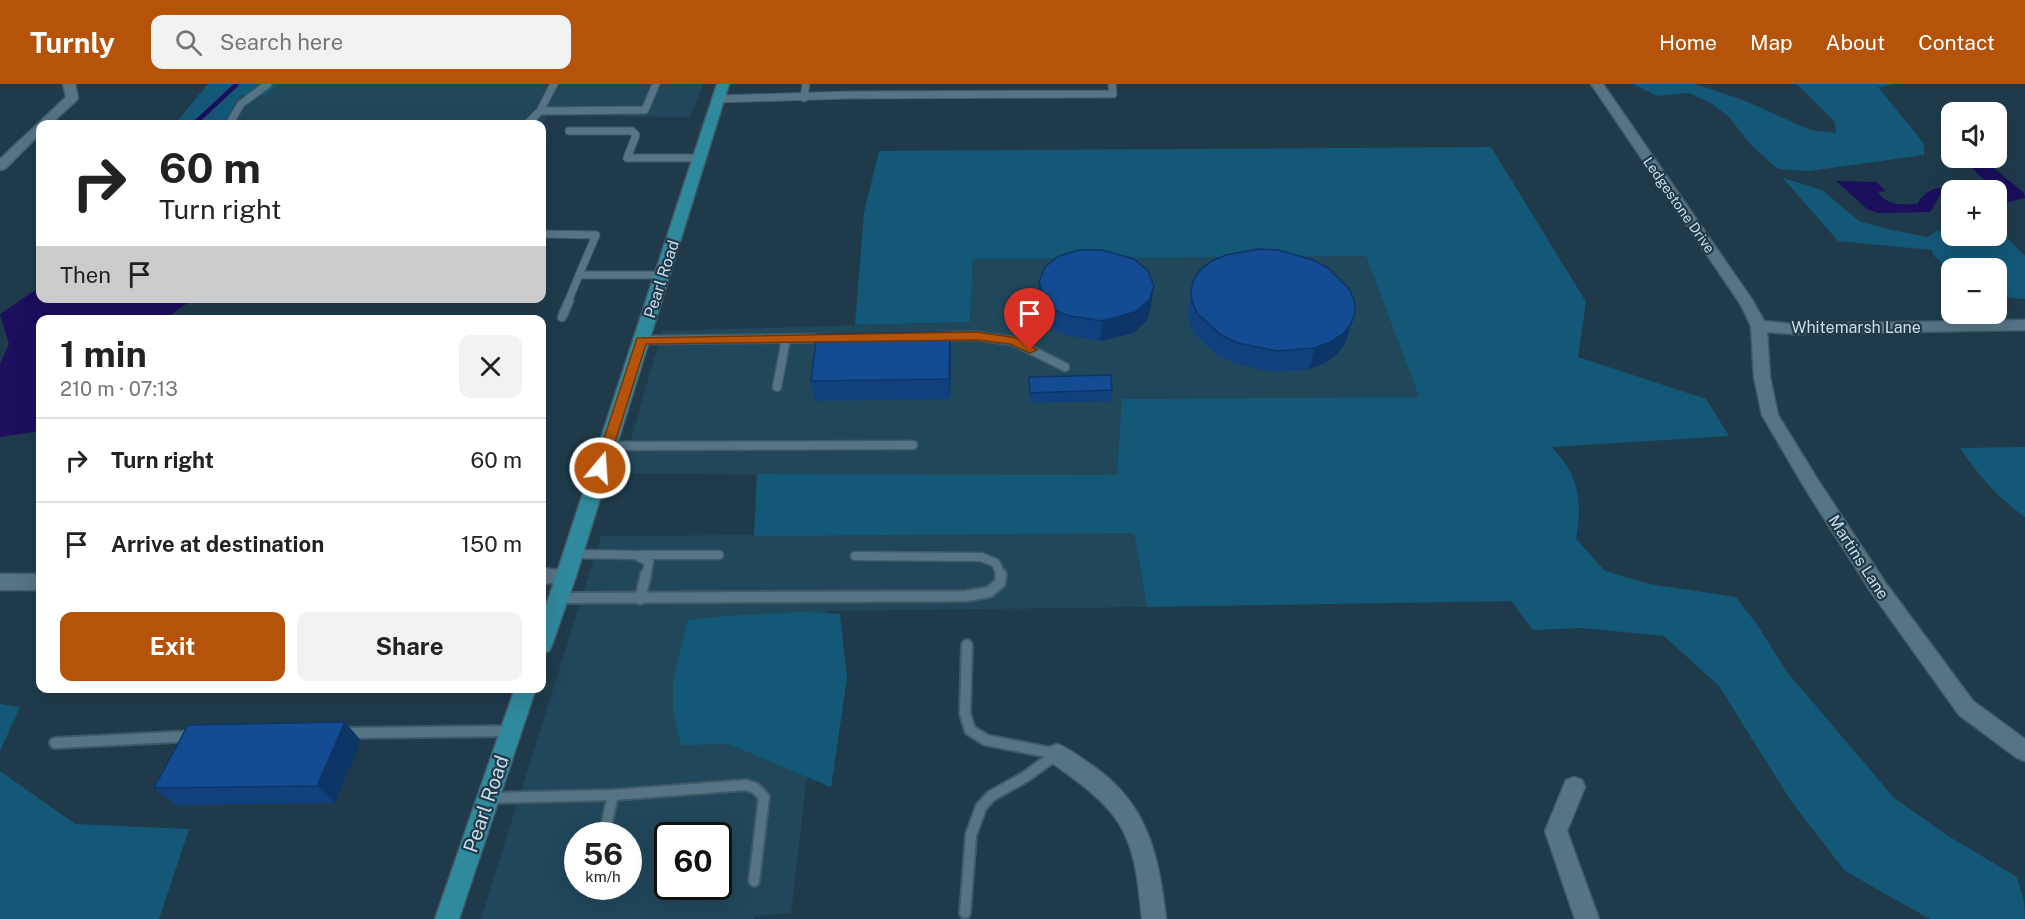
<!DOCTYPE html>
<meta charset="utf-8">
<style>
:root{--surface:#fff;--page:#f2f2f2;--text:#222;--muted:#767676;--line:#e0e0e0;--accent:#b45309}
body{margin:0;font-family:"Public Sans",sans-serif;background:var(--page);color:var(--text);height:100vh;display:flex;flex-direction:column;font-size:22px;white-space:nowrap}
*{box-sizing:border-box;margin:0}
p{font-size:20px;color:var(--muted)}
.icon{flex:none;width:33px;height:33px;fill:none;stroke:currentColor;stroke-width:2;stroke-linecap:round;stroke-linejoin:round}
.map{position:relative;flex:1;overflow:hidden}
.details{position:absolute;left:36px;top:231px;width:510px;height:378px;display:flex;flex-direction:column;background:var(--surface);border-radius:12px;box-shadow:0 6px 24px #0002}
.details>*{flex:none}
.top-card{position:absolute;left:36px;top:36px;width:510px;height:183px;border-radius:12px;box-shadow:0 6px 24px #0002;background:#fff;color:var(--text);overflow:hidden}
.controls{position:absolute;left:1941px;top:18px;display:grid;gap:12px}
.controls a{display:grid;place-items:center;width:66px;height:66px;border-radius:12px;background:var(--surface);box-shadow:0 6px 24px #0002;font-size:30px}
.speed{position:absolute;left:564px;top:738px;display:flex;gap:12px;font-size:30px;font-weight:700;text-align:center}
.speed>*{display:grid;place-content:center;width:78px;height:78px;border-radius:50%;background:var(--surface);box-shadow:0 6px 24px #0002;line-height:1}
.speed small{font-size:15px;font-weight:400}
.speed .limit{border:3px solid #111;border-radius:9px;background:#fff;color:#111}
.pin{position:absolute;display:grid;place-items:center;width:51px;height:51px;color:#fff;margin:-62px -26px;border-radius:50% 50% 50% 0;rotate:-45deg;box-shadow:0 0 6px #0007}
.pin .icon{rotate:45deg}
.me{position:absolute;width:66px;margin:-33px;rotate:18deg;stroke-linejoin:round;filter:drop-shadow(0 0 4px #0008)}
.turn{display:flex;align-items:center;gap:21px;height:126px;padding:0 24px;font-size:27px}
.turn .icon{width:78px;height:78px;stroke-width:2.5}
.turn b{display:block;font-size:42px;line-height:51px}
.then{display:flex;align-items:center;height:57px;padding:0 24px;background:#0003;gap:12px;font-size:22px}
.round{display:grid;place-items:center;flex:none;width:63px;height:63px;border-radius:12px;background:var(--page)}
.headline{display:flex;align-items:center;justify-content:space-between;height:102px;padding:0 24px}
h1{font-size:36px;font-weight:700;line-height:45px}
.cta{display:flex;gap:12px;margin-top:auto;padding:12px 24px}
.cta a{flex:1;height:69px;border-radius:12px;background:var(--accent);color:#fff;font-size:24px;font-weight:700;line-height:69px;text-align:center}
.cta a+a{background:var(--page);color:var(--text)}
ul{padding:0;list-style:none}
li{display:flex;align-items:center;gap:18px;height:84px;padding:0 24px;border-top:2px solid var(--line)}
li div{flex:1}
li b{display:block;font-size:22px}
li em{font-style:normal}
header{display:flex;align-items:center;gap:36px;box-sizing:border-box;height:84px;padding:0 30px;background:var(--accent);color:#fff}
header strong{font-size:28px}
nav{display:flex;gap:33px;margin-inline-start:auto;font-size:21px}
.search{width:420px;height:54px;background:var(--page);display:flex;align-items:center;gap:15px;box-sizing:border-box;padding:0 21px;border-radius:12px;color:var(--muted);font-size:22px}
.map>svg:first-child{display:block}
.built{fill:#21475b;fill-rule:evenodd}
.green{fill:#145878}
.water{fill:#1b0f5e}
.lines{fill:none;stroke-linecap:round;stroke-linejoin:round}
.stream{stroke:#1b0f5e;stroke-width:4.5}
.lane-far2-casing{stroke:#405a68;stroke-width:9}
.lane-far1-casing{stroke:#405a68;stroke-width:11}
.lane-casing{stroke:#405a68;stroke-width:14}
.street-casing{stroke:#405a68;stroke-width:3}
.primary-casing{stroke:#405a68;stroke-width:3}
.lane-far2{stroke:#557485;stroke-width:7}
.lane-far1{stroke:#557485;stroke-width:8}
.lane{stroke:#557485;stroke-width:10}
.street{fill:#557485;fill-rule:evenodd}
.primary{fill:#308a9d;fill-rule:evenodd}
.wall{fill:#10417e}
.shaded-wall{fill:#0d3566}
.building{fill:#134c92;stroke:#0d3566;stroke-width:1.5}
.route{fill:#b45309;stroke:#753606;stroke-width:1.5}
.labels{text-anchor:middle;stroke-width:4.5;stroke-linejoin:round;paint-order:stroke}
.far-street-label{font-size:14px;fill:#cddde7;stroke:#1f3b4b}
.street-label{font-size:16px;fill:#cddde7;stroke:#1f3b4b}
.near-street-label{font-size:20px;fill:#cddde7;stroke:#1f3b4b}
</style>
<header>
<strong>Turnly</strong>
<div class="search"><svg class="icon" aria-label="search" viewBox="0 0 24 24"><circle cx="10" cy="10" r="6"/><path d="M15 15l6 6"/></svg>Search here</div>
<nav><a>Home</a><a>Map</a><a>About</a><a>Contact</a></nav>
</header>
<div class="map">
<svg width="2025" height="835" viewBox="0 0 2025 835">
<rect width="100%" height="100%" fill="#1f3b4b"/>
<g class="built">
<polygon points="279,0 703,0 690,33 547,32 542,41 224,40 240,11 266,11"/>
<polygon points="1366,172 1419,313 1123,315 1117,391 621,390 662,247 970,238 973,175"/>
<path d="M 1134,449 L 1147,523 L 826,527 L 791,829 L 755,832 L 754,835 L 481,835 L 601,452 ZM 578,752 L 628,752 L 628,802 L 578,802 ZM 668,752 L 718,752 L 718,802 L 668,802 Z"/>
</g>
<g class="green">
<polygon points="208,0 279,0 266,11 240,11 224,40 175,40"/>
<polygon points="1633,0 1695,0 1743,16 1810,46 1836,49 1835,38 1797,0 1894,0 1878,3 1924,60 1924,71 1809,87 1778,85 1751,61 1729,33 1711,19 1689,9 1657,12"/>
<path d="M 1491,63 L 1586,218 L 1578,273 L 1706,315 L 1729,352 L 1552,363 C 1555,368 1560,372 1564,378 C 1581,400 1581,429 1576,455 L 1605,487 L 1650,500 L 1736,513 L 1758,542 L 1787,588 L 1894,714 L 1948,752 L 2017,793 L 2024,818 L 2025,835 L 1930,835 L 1845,787 L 1791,717 L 1719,602 L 1664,552 L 1582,544 L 1533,546 L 1511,517 L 1147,523 L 1134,449 L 754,452 L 757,390 L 1117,391 L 1122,315 L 1419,313 L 1366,172 L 973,175 L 970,238 L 855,241 L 864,129 L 879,67 Z"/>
<polygon points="1783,94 1822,106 1859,137 1887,145 1927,153 1937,147 1951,149 1952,152 2008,155 2025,172 2025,215 1997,213 1996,184 1952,184 1951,187 1933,171 1932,166 1838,157"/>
<path d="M 2025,363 L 2025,433 C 1998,414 1979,392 1960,364 Z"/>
<polygon points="803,528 840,530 847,594 831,703 729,660 681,661 673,626 673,598 688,536 724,532"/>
<polygon points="0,620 20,623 0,667"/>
<polygon points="0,687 75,740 189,745 159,835 0,835"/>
</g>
<g class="water">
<polygon points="1965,74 1986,74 1996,86 2024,109 2025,114 1997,121 1997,105 1978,91"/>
<path d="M 1836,97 L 1876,98 L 1886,107 L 1878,108 C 1886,121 1901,121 1917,120 C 1929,101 1941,102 1962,106 L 1952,106 L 1951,111 L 1941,110 L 1930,128 L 1878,129 L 1867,125 Z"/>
<polygon points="40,203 40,214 193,215 165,235 40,236 40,347 0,353 0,280 9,260 0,230"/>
</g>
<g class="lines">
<polyline class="stream" points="194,40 237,0"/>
<defs>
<g id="lane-far2">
<polyline points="804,14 806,0"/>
<polyline points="719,15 848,11 1113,10 1112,0"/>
<polyline points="540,27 645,26 656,0"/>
<polyline points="229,40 241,20 268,0"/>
<polyline points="527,40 540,27 554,0"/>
<polyline points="569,47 632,47 636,51 627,74 700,74"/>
<polyline points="542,150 596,151 579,191"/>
<polyline points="568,218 579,191 662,191"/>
</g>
<g id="lane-far1">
<polyline points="562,233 569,217"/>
<polyline points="939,252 977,252 1013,257 1065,283"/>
<polyline points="641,256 829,254"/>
<polyline points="777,303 786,255"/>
<polyline points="607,362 913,361"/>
<polyline points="573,470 635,471 649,478 646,492"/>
<polyline points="638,471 719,471"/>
<polyline points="855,472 981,473 996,479 1001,492"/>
</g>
<g id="lane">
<polyline points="558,514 966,512 989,508 1000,499 1001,490"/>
<polyline points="640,515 646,490"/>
<polyline points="967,561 965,629 970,646 986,656 1057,670"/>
<polyline points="342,649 511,647"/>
<polyline points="55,659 194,652"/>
<polyline points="490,714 613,711 746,701 755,704 764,713 754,797"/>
<polyline points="604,752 613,711"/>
<polyline points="965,829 971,751 981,723 991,712 1025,693 1057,670"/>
</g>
<g id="street">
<polygon points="63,0 75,0 78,14 76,17 51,40 40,40 40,50 5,85 0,86 0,75 66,13"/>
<polygon points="1591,0 1603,0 1753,217 1764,237 1793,240 2025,236 2025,246 1793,250 1767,248 1770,293 1778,331 1818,396 1885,498 1973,617 2025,655 2025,677 2017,674 1959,631 1871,508 1806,406 1762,331 1754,293 1751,242 1741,221"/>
<polygon points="542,484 573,487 576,492 573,497 542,500"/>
<rect x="0" y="490" width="40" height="16"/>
<path d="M 1057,660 C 1070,665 1081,674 1093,682 C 1148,720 1159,772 1166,835 L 1142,835 C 1134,745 1123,728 1049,677 L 1046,670 L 1049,663 Z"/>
<polygon points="1574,693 1582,696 1585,703 1567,747 1599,835 1575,835 1545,747 1566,696"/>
</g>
<g id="primary">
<polygon points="717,0 729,0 576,492 552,561 549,567 542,569 542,534"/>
<polygon points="515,604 536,604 459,835 435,835"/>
</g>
</defs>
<use href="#lane-far2" class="lane-far2-casing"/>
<use href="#lane-far1" class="lane-far1-casing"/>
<use href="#lane" class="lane-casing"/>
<use href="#street" class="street-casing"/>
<use href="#primary" class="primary-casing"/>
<use href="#lane-far2" class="lane-far2"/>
<use href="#lane-far1" class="lane-far1"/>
<use href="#lane" class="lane"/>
<use href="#street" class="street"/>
<use href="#primary" class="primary"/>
</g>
<g class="wall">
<polygon points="1039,198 1151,222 1147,237 1133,249 1100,257 1065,251 1055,246 1042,233 1038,218"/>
<polygon points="1191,206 1349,249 1345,260 1337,270 1325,279 1309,285 1272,288 1234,279 1217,271 1194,250 1189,238 1188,226"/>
<polygon points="951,269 950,315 815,317 811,297"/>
<polygon points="1029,293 1112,306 1111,317 1030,319"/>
<polygon points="345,638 361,657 335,719 176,721 154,704"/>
</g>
<g class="shaded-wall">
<polygon points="1154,202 1151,222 1147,237 1133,249 1100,257 1102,237"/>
<polygon points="1355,228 1345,260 1337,270 1325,279 1309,285 1315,264"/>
<polygon points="950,248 951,269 950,315 949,295"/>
<polygon points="345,638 361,657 335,719 317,702"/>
</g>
<g class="building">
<polygon points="1259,165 1278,166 1313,176 1328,184 1349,205 1354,216 1355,228 1351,240 1343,250 1330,258 1315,264 1277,267 1238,259 1221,251 1198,230 1192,218 1191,206 1194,195 1201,185 1212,177 1226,171"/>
<polygon points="1079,166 1102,166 1134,175 1148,187 1154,202 1149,216 1135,228 1102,237 1066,231 1056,226 1043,213 1039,198 1045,183 1059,172"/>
<polygon points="950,248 949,295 811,297 817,250"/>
<polygon points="1111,291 1112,306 1030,309 1029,293"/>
<polygon points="345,638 317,702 154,704 188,641"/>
</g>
<polygon class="route" points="977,248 1017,254 1037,266 1030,269 1010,260 977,256 646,260 607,384 600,389 594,384 637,254"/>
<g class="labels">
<g class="far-street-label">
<text transform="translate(1679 121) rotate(55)" y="5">Ledgestone Drive</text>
</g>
<g class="street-label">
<text transform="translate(661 195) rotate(-72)" y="6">Pearl Road</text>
<text x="1856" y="249">Whitemarsh Lane</text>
<text transform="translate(1859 473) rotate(57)" y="6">Martins Lane</text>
</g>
<g class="near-street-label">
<text transform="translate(486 720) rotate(-71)" y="7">Pearl Road</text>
</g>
</g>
</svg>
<div class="controls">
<a><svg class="icon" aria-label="sound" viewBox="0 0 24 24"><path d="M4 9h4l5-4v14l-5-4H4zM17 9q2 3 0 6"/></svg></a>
<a>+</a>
<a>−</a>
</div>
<div class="speed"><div>56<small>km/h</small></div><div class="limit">60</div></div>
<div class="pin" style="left:1030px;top:266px;background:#d93025"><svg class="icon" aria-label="arrive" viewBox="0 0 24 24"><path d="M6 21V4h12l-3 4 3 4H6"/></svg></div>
<svg class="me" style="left:600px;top:384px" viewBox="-20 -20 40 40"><circle r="17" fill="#b45309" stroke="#fff" stroke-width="3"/><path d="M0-11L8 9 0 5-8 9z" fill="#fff"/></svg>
<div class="top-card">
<div class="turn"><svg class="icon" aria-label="right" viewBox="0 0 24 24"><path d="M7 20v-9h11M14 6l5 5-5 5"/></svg><div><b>60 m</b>Turn right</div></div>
<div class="then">Then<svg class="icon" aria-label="arrive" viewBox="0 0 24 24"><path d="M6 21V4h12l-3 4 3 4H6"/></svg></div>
</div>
<section class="details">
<div class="headline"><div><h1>1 min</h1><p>210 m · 07:13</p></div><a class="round"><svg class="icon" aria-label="close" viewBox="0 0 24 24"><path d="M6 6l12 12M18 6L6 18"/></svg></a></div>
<ul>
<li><svg class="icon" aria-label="right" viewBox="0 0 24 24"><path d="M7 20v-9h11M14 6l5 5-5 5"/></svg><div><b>Turn right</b></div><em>60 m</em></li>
<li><svg class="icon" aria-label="arrive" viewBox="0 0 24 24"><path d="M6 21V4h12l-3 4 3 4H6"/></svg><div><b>Arrive at destination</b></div><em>150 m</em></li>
</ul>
<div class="cta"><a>Exit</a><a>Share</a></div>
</section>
</div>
